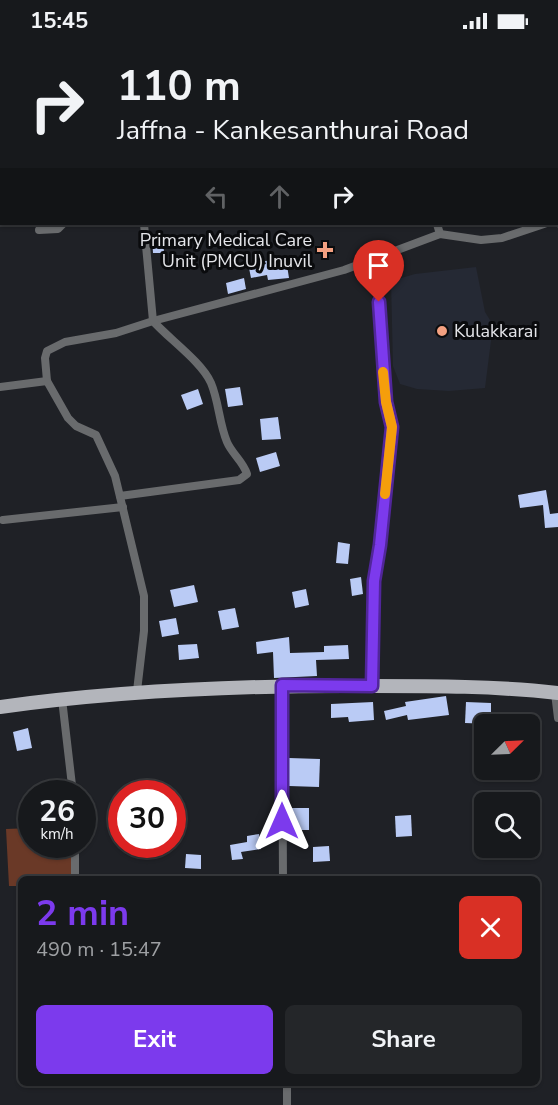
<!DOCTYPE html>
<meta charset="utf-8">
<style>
:root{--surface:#17191c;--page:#242629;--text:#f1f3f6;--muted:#9ea0a3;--line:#36383b;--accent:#7c3aed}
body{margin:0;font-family:"Nunito Sans",sans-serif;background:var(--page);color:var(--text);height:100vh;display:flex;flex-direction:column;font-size:22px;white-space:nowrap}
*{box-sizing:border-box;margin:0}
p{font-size:20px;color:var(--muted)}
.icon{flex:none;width:33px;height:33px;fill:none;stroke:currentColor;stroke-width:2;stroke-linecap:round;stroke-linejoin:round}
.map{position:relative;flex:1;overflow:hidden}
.side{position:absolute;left:18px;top:834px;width:522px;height:210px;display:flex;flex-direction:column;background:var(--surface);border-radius:9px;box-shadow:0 2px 4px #0004,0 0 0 2px var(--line)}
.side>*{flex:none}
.top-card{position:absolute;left:0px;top:0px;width:558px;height:183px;box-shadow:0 2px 4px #0004,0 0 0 2px var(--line);background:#17191c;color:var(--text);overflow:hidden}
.needle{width:39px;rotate:66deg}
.tools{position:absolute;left:474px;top:672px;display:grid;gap:12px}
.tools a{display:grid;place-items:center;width:66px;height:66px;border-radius:9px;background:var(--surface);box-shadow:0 2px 4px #0004,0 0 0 2px var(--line);font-size:30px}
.speed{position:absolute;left:18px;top:738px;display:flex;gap:12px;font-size:30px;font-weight:700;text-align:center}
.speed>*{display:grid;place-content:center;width:78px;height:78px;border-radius:50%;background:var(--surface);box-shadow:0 2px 4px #0004,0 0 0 2px var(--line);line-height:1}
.speed small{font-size:15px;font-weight:400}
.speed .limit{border:9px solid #d22;background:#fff;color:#111}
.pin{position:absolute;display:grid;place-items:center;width:51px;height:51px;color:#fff;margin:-62px -26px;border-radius:50% 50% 50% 0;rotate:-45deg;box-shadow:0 0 6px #0007}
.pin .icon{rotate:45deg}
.me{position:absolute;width:66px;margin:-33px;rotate:0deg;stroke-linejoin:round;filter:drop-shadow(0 0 4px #0008)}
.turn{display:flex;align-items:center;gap:21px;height:126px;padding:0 18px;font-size:27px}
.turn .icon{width:78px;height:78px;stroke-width:2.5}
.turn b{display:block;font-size:42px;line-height:51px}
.lanes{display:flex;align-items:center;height:57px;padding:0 18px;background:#0003;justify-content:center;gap:30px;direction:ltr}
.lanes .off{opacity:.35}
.round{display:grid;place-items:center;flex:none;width:63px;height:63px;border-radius:9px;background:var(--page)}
.head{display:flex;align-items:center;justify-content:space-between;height:102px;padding:0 18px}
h1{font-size:36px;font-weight:700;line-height:45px;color:var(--accent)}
.action{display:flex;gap:12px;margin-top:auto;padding:12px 18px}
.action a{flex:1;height:69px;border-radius:9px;background:var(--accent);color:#fff;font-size:24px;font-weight:700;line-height:69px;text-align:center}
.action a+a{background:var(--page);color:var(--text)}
.status{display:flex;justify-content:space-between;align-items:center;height:42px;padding:0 30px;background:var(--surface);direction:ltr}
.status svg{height:16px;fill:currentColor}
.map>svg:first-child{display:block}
.built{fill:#252934}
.green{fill:#6a3927}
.building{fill:#bacbf5}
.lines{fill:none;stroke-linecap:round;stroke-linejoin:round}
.street{stroke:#696b6d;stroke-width:8}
.primary{stroke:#b3b5bb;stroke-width:14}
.route-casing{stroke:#51269a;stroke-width:15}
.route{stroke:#7c3aed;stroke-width:10}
.slow{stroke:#f59e0b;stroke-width:10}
.poi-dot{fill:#f3a081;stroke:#0a0b0d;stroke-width:2}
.labels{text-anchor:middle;stroke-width:6;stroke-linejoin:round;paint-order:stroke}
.poi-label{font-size:18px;fill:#e4e5e9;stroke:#0a0b0d;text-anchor:end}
</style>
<div class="status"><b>15:45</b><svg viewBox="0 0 49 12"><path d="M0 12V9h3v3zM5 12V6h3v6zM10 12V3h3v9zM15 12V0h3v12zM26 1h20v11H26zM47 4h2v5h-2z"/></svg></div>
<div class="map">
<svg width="558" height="1063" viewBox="0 0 558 1063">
<rect width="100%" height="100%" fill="#1f2126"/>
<polygon class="built" points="476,225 485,270 493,283 485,346 449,349 417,347 400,342 393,324 391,239 415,232"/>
<polygon class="green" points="31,786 32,802 76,803 77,837 21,837 21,844 9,844 6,787"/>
<g class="building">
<polygon points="163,195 164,211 153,211 152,196"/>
<polygon points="286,217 289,236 268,238 267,233 251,236 249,226 266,222 265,219"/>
<polygon points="244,236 246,247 228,252 226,241"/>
<polygon points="240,345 243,363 228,365 225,347"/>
<polygon points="198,347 203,362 187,368 181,353"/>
<polygon points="278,375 281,397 262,398 260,377"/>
<polygon points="276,410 280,424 260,430 256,416"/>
<polygon points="546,448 550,472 558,471 558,485 545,486 543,463 520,466 518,453"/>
<polygon points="338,500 350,502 348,522 336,521"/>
<polygon points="361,535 363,552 352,554 350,537"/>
<polygon points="194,543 198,560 174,565 170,548"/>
<polygon points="306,547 309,563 295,566 292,550"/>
<polygon points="235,566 239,585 222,588 218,569"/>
<polygon points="176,576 179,592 162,595 159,579"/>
<polygon points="289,595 290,611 324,610 324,604 348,603 349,617 316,618 317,634 274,636 273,610 257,612 256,600"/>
<polygon points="197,602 199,616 179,618 178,603"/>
<polygon points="446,654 449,673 408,678 407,673 386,678 384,669 406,664 405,660"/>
<polygon points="373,660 374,678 349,680 348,675 331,676 331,662"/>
<polygon points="466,660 491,661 491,682 465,681"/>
<polygon points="28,686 32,706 17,709 13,690"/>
<polygon points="289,716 320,717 319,745 289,744"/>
<rect x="289" y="766" width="20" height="22"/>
<polygon points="411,773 412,794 396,795 395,774"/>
<polygon points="259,792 261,807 241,810 243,817 232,818 230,803 247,800 247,794"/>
<polygon points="329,804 330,819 313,820 313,805"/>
<polygon points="186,812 201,813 201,827 185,826"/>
</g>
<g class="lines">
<g class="street">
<polyline points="49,0 68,2"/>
<polyline points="371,0 371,2"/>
<polyline points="436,0 436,2"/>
<polyline points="89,2 89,0"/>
<polyline points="556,60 558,60"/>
<polyline points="0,128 2,128"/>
<polyline points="556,177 558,181"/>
<polyline points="437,182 440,192"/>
<polyline points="39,188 58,187 63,182"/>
<polyline points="47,339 68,376 76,384 96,393 115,434 144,554 144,589 137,649"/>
<polyline points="0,345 47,339 45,316 47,309 65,300 116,291 153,279 344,228 440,192 481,198 502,196 544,182"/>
<path d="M 120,454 L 239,438 L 247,432 C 243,419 232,412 227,400 C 219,381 219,360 211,341 C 202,320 169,297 153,279 L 144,182"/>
<polyline points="3,478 123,465"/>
<polyline points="282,643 283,837"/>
<polyline points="372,644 374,539 380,503 392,385 386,359 382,325 376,217"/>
<polyline points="555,651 558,676"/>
<polyline points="62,657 73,752"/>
<polyline points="75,802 75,837"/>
<polyline points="287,1041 287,1063"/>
</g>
<path class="primary" d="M 0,665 C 124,648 247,643 372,644 C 434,644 496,644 558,651"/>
</g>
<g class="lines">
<defs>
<polyline id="route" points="282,779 282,643 372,644 374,539 380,503 392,385 386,360 379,260"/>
</defs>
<use href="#route" class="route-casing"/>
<use href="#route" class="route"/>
<polyline class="slow" points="383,330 386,360 392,385 385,452"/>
</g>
<g class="poi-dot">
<path d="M322 199h6v6h6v6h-6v6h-6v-6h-6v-6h6z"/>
<circle cx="442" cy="289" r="6"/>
</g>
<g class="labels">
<g class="poi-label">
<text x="312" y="204">Primary Medical Care<tspan x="312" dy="21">Unit (PMCU) Inuvil</tspan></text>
<text x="454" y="295" text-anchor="start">Kulakkarai</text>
</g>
</g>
</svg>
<div class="tools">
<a><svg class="needle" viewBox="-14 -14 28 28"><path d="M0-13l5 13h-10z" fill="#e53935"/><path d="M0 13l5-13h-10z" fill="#9ea0a3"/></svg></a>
<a><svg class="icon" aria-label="search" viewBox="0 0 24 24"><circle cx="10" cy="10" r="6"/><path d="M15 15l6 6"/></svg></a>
</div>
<div class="speed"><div>26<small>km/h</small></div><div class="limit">30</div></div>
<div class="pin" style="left:379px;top:260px;background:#d93025"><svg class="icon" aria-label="arrive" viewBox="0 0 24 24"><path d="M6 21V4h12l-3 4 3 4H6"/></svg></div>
<svg class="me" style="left:282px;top:779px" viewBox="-20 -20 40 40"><path d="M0-17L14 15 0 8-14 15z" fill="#7c3aed" stroke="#fff" stroke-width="4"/></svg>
<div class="top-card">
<div class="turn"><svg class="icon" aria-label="right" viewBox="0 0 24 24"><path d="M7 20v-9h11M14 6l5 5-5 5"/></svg><div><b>110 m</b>Jaffna - Kankesanthurai Road</div></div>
<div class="lanes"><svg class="icon off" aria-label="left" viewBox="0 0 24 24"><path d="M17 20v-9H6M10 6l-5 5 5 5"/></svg><svg class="icon off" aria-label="ahead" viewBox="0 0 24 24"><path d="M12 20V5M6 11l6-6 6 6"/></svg><svg class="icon" aria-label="right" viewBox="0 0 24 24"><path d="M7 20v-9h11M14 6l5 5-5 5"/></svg></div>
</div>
<section class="side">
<div class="head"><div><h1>2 min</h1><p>490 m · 15:47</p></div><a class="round" style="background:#d93025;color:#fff"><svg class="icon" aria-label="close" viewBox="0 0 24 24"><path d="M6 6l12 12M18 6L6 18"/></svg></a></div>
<div class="action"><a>Exit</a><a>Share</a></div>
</section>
</div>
